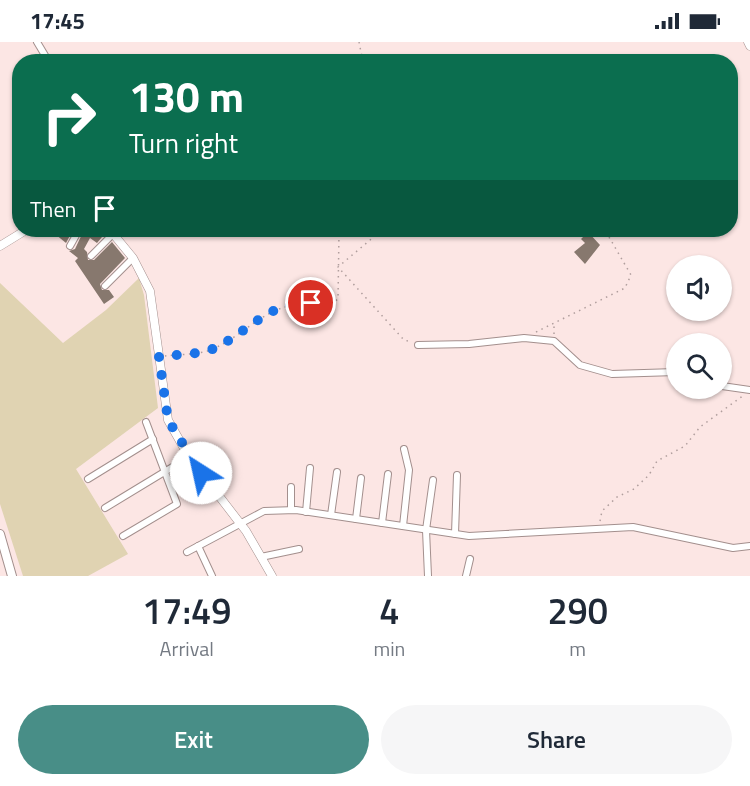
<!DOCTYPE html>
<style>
:root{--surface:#fff;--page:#f6f6f7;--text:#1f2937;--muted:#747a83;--accent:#488e87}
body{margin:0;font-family:"Titillium Web",sans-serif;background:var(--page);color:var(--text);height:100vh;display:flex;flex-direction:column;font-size:22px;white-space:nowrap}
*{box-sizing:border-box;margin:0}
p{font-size:20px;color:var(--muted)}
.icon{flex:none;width:33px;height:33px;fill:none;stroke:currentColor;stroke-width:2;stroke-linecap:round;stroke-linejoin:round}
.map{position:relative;height:534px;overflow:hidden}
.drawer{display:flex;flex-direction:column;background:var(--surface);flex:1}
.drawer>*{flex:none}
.hud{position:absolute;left:12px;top:12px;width:726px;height:183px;border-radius:24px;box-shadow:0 2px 4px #0004;background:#0b6e4f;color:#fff;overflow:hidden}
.fabs{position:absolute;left:666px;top:213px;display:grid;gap:12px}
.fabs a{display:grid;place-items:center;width:66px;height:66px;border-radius:50%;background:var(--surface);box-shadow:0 2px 4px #0004;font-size:30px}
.pin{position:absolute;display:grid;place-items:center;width:51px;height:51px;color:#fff;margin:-26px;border:3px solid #fff;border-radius:50%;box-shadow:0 2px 6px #0007}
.me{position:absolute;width:66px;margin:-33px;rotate:325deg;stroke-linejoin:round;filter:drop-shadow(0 0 4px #0008)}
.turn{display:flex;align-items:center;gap:21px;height:126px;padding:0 18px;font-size:27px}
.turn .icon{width:78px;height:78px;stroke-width:2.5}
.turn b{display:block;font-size:42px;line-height:51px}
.then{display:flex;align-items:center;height:57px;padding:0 18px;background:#0003;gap:12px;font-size:22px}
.eta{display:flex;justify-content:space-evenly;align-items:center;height:102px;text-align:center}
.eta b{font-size:36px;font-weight:600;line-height:42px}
.button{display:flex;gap:12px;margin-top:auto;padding:12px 18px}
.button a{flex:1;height:69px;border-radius:36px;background:var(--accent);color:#fff;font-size:24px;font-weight:600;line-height:69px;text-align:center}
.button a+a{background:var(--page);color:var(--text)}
.status{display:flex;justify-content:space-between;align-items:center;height:42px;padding:0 30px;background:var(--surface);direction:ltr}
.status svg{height:16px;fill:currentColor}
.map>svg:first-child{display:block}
.green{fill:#e0d3b2}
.building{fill:#87786e}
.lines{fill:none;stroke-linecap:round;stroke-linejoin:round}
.minor-casing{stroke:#a38f8d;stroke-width:8}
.tertiary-casing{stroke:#a38f8d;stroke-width:9}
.secondary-casing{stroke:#a38f8d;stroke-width:10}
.path{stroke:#b09e9d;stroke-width:1.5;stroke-dasharray:1.5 4.5;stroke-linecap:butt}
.minor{stroke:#fff;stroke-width:6}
.tertiary{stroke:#fff;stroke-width:8}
.secondary{stroke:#fff;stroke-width:8}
.route{stroke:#1a73e8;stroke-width:10;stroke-dasharray:0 18}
</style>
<div class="status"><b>17:45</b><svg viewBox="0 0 49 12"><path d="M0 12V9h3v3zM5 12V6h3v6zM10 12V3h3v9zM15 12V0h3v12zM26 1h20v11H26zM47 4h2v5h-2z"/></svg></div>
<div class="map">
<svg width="750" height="534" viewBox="0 0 750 534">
<rect width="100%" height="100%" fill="#fce6e4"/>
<polygon class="green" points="139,236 144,253 158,366 76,427 128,512 88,534 23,534 0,462 0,241 63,301 106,268"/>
<g class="building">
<polygon points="58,188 73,188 66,201 55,192"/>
<polygon points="84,188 92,188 102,195 97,201 90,196 84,207 87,210 88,218 94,218 112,200 125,216 100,242 102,248 109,248 114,255 104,262 75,219 78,216 69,209 75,207"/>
<polygon points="588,190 600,203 585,222 574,210 585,201 581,197"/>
</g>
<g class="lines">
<defs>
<g id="minor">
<polyline points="37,0 49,20"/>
<polyline points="70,204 79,188"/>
<polyline points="91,214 113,192"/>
<polyline points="105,244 133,216"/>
<polyline points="418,303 469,302 524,296 554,299 580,323 612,332 676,330"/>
<polyline points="722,344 750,348"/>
<polyline points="88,437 153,397"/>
<polyline points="105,466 189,415"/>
<polyline points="291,468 291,445"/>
<polyline points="306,470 310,426"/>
<polyline points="331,473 337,430"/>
<polyline points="356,477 361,436"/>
<polyline points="382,481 388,432"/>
<polyline points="403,484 409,428 404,407"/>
<polyline points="455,492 457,433"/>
<polyline points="123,494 177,462 146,380"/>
<polyline points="198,504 212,534"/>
<polyline points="187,510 264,469 296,468 469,494 633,485 733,506 750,504"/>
<polyline points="261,515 299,507"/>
<polyline points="428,534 426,488 433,438"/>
<polyline points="466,534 470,517"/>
</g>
<g id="tertiary">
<polyline points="748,0 750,4"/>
<polyline points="110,188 133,216 150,249 168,378 189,415 246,489 272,534"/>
<polyline points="0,204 26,188"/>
</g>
<polyline id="secondary" points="0,492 12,534"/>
</defs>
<use href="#minor" class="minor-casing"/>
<use href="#tertiary" class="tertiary-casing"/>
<use href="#secondary" class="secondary-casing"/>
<g class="path">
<polyline points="359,0 363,20"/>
<polyline points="378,188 376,193 338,225 404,298 412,300"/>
<polyline points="536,290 625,246 631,233 609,195"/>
<polyline points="554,292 554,280"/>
<path d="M 165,314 C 180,312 202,313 215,306 C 239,295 258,274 282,266 C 289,264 297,260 304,260 C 322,260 320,271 338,257 L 339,190"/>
<polyline points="600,479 602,469 617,455 634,447 649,433 657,419 685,404 700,385 744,353"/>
</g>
<use href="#minor" class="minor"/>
<use href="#tertiary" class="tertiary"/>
<use href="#secondary" class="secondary"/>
</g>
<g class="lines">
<path class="route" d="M 201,431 L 168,378 L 159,315 C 176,312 200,313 215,306 C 245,292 275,256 311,261"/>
</g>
</svg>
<div class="fabs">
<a><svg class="icon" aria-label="sound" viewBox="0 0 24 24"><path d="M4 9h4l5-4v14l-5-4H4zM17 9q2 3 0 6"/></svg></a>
<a><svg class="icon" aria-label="search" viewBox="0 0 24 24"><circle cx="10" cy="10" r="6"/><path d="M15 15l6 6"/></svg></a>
</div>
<div class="pin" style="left:311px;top:261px;background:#d93025"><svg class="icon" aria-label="arrive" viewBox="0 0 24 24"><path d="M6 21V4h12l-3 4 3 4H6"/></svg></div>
<svg class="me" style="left:201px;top:431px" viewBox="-20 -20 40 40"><circle r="19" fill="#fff"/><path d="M0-13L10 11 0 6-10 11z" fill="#1a73e8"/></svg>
<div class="hud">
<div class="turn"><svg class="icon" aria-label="right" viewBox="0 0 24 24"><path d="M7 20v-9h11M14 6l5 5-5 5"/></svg><div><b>130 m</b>Turn right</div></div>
<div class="then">Then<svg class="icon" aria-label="arrive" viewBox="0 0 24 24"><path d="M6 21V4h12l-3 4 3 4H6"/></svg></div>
</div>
</div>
<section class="drawer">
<div class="eta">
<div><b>17:49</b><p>Arrival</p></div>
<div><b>4</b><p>min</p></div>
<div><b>290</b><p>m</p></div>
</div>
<div class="button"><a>Exit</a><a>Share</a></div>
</section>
